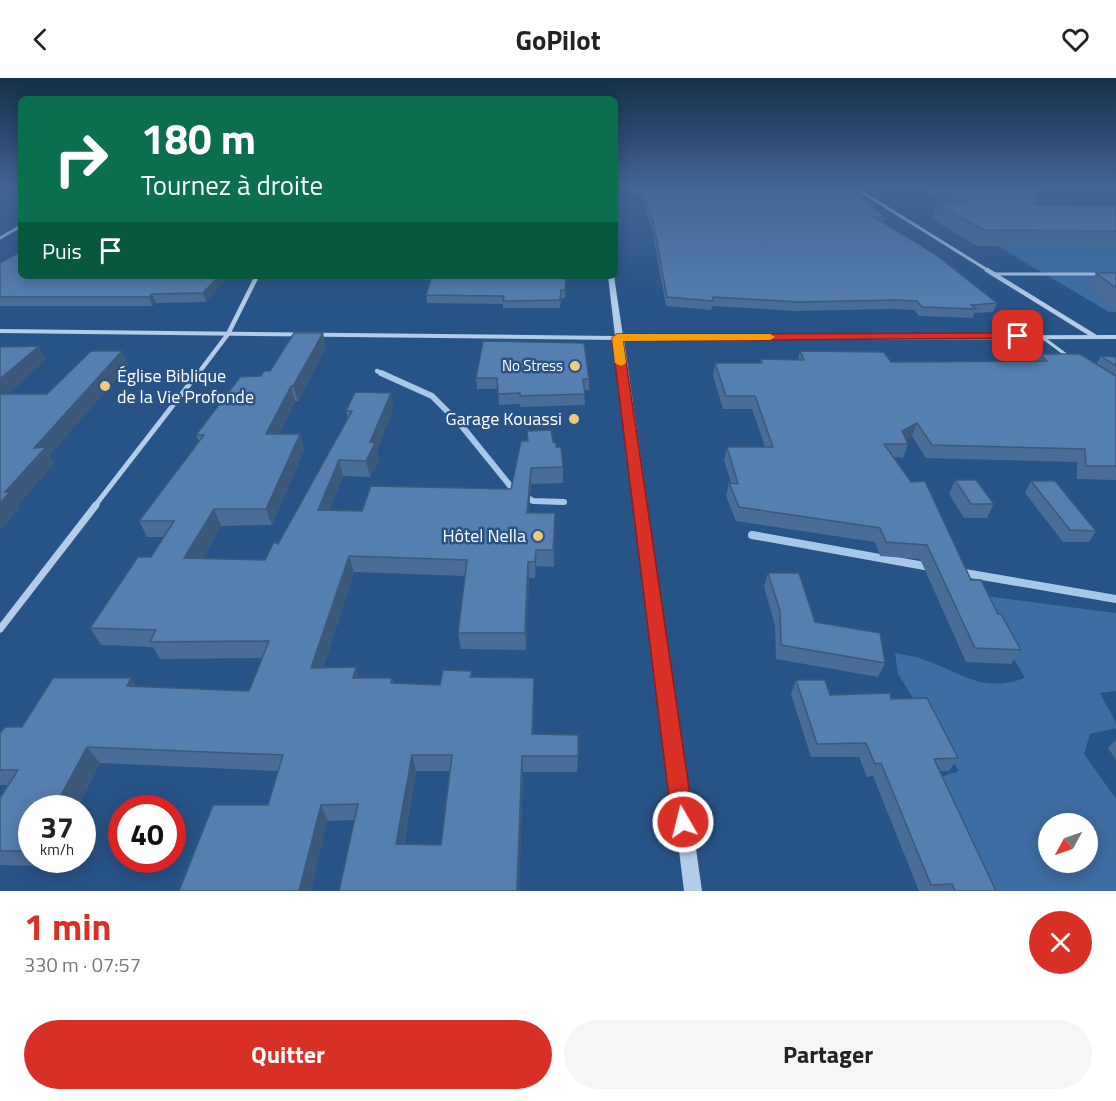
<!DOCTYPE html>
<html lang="fr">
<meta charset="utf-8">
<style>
:root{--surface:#fff;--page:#f6f6f6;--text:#222;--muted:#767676;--accent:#d93025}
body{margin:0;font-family:"Titillium Web",sans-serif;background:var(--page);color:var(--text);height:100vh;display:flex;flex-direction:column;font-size:22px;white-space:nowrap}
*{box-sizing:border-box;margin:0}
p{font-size:20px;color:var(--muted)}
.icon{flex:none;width:33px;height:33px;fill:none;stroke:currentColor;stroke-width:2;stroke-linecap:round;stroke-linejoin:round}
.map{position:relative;height:813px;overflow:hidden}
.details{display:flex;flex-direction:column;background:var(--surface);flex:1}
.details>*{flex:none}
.top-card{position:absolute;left:18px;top:18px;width:600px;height:183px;border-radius:9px;box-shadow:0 3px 15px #0003;background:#0b6e4f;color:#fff;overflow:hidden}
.needle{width:39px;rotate:230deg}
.controls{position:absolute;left:1038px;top:735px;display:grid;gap:12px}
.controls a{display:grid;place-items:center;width:60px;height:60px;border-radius:50%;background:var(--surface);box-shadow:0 3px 15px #0003;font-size:30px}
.speed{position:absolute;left:18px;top:717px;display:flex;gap:12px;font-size:30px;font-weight:700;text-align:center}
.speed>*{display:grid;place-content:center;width:78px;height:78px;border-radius:50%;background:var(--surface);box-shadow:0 3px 15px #0003;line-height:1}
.speed small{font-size:15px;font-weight:400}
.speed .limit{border:9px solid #d22;background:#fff;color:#111}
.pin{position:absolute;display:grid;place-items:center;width:51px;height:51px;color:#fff;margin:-26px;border-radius:12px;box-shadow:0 3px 9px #0006}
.me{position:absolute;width:66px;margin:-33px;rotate:352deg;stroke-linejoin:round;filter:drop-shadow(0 0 4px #0008)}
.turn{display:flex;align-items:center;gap:21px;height:126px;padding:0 24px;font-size:27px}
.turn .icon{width:78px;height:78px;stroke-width:2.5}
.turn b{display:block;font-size:42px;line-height:51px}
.then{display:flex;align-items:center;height:57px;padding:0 24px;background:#0003;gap:12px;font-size:22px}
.round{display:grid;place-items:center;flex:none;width:63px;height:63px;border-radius:32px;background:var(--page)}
.head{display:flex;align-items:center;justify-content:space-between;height:102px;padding:0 24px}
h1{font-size:36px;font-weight:700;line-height:45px;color:var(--accent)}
.primary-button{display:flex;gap:12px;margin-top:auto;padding:12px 24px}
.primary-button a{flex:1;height:69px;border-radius:36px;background:var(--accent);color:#fff;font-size:24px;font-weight:700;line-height:69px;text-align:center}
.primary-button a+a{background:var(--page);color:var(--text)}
header{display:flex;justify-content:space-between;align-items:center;height:78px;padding:0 24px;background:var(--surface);font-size:27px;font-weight:700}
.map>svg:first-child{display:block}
.green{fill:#3d6da2;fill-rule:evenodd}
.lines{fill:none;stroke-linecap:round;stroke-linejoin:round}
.stream-far2{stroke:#a8c7e8;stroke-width:4.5}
.stream-far1{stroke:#a8c7e8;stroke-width:6}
.stream{stroke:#a8c7e8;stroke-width:8}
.service{stroke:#b3cce8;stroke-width:3}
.minor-far3{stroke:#b3cce8;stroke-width:3}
.minor-far2{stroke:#b3cce8;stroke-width:4.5}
.minor-far1{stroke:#b3cce8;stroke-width:5}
.minor{stroke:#b3cce8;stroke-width:7}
.tertiary{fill:#b3cce8;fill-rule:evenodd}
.wall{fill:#496d96;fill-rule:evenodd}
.shaded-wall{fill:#3c597a}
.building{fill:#557faf;stroke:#3c597a;stroke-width:1.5;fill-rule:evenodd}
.route{fill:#d93025;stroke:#8d1f18;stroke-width:1.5}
.slow{fill:#f59e0b}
.poi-dot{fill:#efca7a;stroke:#285386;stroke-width:2}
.labels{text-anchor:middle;stroke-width:5;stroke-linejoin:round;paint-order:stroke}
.far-poi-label{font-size:15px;fill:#fff;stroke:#285386;text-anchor:end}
.poi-label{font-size:18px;fill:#fff;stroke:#285386;text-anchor:end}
</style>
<header><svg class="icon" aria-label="back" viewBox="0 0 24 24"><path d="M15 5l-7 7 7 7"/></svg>GoPilot<svg class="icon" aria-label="heart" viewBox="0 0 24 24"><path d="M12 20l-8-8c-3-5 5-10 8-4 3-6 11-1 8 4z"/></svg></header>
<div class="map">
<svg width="1116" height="813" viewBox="0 0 1116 813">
<rect width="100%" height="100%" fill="#285386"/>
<g class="green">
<polygon points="952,141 1116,143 1116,234 1109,234"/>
<path d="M 978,517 L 1116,535 L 1116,613 L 1100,615 L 1116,645 L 1116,650 L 1090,656 L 1084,676 L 1116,721 L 1116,813 L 979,813 L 929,703 L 959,693 L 898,596 L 895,575 C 904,577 914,578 922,581 C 962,594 980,616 1025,600 ZM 1048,746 L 1088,746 L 1088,784 L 1048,784 Z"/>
</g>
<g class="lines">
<polyline class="stream-far2" points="377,293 385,297"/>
<polyline class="stream-far1" points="381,295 432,318 461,347 512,410 533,423 564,424"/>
<g class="stream">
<polyline points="752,457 930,489"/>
<polyline points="959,494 1116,521"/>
</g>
<g class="service">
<polyline points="993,196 1101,196"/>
<polyline points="1042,259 1069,279"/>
</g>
<g class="minor-far3">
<polyline points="857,111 989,193"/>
<polyline points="0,160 21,148"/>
</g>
<g class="minor-far2">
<polyline points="987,192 1094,258"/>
<polyline points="197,297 228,256 257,198"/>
</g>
<polyline class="minor-far1" points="94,429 198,295"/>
<polyline class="minor" points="0,551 96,427"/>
<polygon class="tertiary" points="608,198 614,198 623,258 1116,257 1116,261 624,262 702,813 684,813 616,262 0,255 0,251 615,258"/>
</g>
<g class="wall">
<polygon points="630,111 852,111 884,139 883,144 997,225 993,234 974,235 973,240 919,238 914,232 893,231 796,233 712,228 711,232 666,228 652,151 640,116 632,116"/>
<polygon points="924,111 1035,111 1035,127 1116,128 1116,169 977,168 932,141 937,126 941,126"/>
<polygon points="0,185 21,198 229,198 206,224 156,225 152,228 0,228"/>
<polygon points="1096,195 1116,195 1116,232 1088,210"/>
<polygon points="381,198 566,198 565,220 561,220 560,230 503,230 503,226 427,225 426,217 430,202"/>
<path d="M 326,269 L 298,323 L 295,323 L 279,356 L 300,356 L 304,372 L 272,447 L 221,448 L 202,480 L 265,482 L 278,466 L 348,340 L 346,333 L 391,315 L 393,331 L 377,371 L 379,381 L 370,399 L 343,398 L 329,432 L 362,433 L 511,411 L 553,364 L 556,365 L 556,369 L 563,389 L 563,405 L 531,406 L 529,435 L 555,452 L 554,489 L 536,488 L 535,500 L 529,500 L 526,572 L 461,571 L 458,555 L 465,498 L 354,494 L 323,589 L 359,600 L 392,600 L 393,605 L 440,607 L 472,593 L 472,600 L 534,617 L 533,656 L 578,678 L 577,694 L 523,694 L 519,812 L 339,813 L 355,742 L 328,743 L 268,727 L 278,693 L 100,685 L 77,730 L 32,730 L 32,782 L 50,782 L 47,788 L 0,787 L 0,720 L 8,707 L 0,707 L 0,655 L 22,649 L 137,609 L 249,613 L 262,580 L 160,581 L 153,569 L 101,567 L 90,550 L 151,479 L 164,459 L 147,459 L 139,443 L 199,364 L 196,357 L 261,298 L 270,293 ZM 416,693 L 450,693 L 441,767 L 404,766 Z"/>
<polygon points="800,273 891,284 1035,284 1039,276 1096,286 1101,278 1116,279 1116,402 1077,401 1077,384 926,380 912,358 906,361 908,366 903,380 894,379 971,502 998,536 1021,572 1011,586 966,584 920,481 880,478 875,464 736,443 726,418 729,405 731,405 724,382 727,369 765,369 752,331 723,331 713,297 715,285 760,285 761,281 798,282"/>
<polygon points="476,300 589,301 589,312 584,312 585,327 520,329 520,326 499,327 498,311 477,311"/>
<polygon points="955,402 994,426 987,440 964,440 949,416"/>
<polygon points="1031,403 1096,453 1089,464 1063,464 1025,415"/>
<polygon points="768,495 815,544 885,585 878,599 776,581 775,547 764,509"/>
<polygon points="796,602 830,617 891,621 958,680 949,693 939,693 996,813 919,813 873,698 867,699 859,679 811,679 791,616"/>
<polygon points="1116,662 1116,682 1108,670"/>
</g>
<g class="shaded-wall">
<polygon points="219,198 229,198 206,224 203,215"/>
<polygon points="152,216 156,225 152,228 149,219"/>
<polygon points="323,255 326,269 298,323 293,308"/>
<polygon points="39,268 46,282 0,324 0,301"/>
<polygon points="122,273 129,287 50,377 55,385 18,427 20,430 0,452 0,425 5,414 34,370"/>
<polygon points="291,308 295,323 271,372 266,356"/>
<polygon points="391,315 393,331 377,371 379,381 370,399 366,383 370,364"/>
<polygon points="917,345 912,358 897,366 902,353"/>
<polygon points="300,356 304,372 272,447 266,431"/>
<polygon points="339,382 343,398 323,448 318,432"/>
<polygon points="531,390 531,406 528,451 527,435"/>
<polygon points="214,431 221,448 192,496 184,480"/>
<polygon points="555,435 555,452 554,489 553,472"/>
<polygon points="536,472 536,488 535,500 535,484"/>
<polygon points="349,478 354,494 317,606 311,590"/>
<polygon points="528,484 529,500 526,572 525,555"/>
<polygon points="356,589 361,606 353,600"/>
<polygon points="131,600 142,617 127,608"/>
<polygon points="534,600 534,617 532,672 532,656"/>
<polygon points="87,669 100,685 77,730 54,730"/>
<polygon points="412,677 416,693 401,780 396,766"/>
<polygon points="522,678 523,694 519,813 517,813"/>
<polygon points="321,727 328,743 311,813 299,813"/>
<polygon points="40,782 50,782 47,788"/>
</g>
<g class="building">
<polygon points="641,111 852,111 884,139 874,139 935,176 997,225 971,227 976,231 922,229 917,223 896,222 799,224 713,219 713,223 667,219 653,143"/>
<polygon points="946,111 1035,111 1035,127 1116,128 1116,153 984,152 937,126 965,126"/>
<polygon points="20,174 21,174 21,198 219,198 203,215 152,216 149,219 0,219 0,185"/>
<polygon points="1096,195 1116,195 1116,210"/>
<polygon points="432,198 566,198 565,212 561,212 560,222 503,223 504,218 426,217"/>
<path d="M 294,255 L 323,255 L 293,308 L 291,308 L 266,356 L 300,356 L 266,431 L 214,431 L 184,480 L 265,482 L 274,464 L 278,466 L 352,333 L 346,333 L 355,314 L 391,315 L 370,364 L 375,365 L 366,383 L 339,382 L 318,432 L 362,433 L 371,408 L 511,411 L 521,363 L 528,363 L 527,353 L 551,352 L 553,364 L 556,365 L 556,369 L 561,369 L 563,389 L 531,390 L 527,435 L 555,435 L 553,472 L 536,472 L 535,484 L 528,484 L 525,555 L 458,555 L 467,482 L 349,478 L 311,590 L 356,589 L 353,600 L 392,600 L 391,605 L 440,607 L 443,592 L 472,593 L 470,599 L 534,600 L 532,656 L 578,657 L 578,678 L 522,678 L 517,812 L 521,812 L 521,813 L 339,813 L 358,726 L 321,727 L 299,813 L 179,813 L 213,727 L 268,727 L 283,677 L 87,669 L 54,730 L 32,730 L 32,771 L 30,773 L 0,773 L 0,720 L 18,692 L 0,692 L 0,655 L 5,649 L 22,649 L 53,600 L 131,600 L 127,608 L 249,613 L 269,563 L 150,564 L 156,552 L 90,550 L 138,479 L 151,479 L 174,443 L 139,443 L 204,357 L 196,357 L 240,299 L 261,298 L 264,293 L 270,293 ZM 412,677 L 452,677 L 441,767 L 396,766 Z"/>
<polygon points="483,263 584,265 589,301 583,301 585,316 520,318 520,315 498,316 497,300 476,300"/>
<polygon points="39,268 0,301 0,269"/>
<polygon points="91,273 122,273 34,370 46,369 5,414 10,414 0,425 0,316 47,316"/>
<polygon points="800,273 884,274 891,284 1047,283 1039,276 1080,276 1116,298 1116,388 1086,388 1085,371 932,367 917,345 902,353 908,366 884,366 911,404 925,403 971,502 981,502 998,536 1001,536 1021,572 975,570 927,467 886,464 880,450 739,429 729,405 738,406 727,369 773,369 755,318 726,318 715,285 762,285 761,281 804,282"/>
<polygon points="1101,278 1116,279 1116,288"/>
<polygon points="955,402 976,402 994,426 971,426"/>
<polygon points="1031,403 1055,403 1096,453 1070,452"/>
<polygon points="768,495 799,495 815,544 880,555 885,585 781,567 780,533"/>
<polygon points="796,602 825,602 830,617 890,615 891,621 927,620 958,680 934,681 996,813 955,813 952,806 931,807 881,685 875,686 866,665 817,666"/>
</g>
<linearGradient id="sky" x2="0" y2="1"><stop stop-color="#162e4a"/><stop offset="0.49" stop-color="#426695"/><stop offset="1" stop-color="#426695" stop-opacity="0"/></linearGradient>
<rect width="1116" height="225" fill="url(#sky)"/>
<polygon class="route" points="1018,255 1022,256 1022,260 623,263 694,744 691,751 683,755 676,751 672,744 612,260 617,256"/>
<polygon class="slow" points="617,256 770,256 775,259 770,262 623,263 626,285 621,288 615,285 612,260"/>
<g class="poi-dot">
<circle cx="575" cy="288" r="6"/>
<circle cx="105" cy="308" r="6"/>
<circle cx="574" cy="341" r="6"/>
<circle cx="538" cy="458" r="6"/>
</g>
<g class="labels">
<g class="far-poi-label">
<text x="563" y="293">No Stress</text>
</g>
<g class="poi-label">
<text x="117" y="304" text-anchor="start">Église Biblique<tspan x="117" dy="21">de la Vie Profonde</tspan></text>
<text x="562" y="347">Garage Kouassi</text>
<text x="526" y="464">Hôtel Nella</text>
</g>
</g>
</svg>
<div class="controls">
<a><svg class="needle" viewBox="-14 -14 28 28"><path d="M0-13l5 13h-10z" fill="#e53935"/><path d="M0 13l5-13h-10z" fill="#767676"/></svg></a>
</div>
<div class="speed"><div>37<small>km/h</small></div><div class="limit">40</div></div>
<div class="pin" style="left:1018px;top:258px;background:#d93025"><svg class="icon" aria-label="arrive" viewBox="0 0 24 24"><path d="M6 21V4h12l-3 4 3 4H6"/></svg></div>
<svg class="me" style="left:683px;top:744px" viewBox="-20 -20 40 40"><circle r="17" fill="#d93025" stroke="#fff" stroke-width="3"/><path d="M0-11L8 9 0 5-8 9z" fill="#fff"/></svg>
<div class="top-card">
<div class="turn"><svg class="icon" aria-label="right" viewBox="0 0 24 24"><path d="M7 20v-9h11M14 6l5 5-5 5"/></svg><div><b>180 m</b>Tournez à droite</div></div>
<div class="then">Puis<svg class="icon" aria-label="arrive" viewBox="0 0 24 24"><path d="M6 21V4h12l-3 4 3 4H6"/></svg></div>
</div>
</div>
<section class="details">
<div class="head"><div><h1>1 min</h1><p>330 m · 07:57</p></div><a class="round" style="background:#d93025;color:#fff"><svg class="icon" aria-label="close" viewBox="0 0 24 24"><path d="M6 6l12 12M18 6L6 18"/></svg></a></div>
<div class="primary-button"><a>Quitter</a><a>Partager</a></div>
</section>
